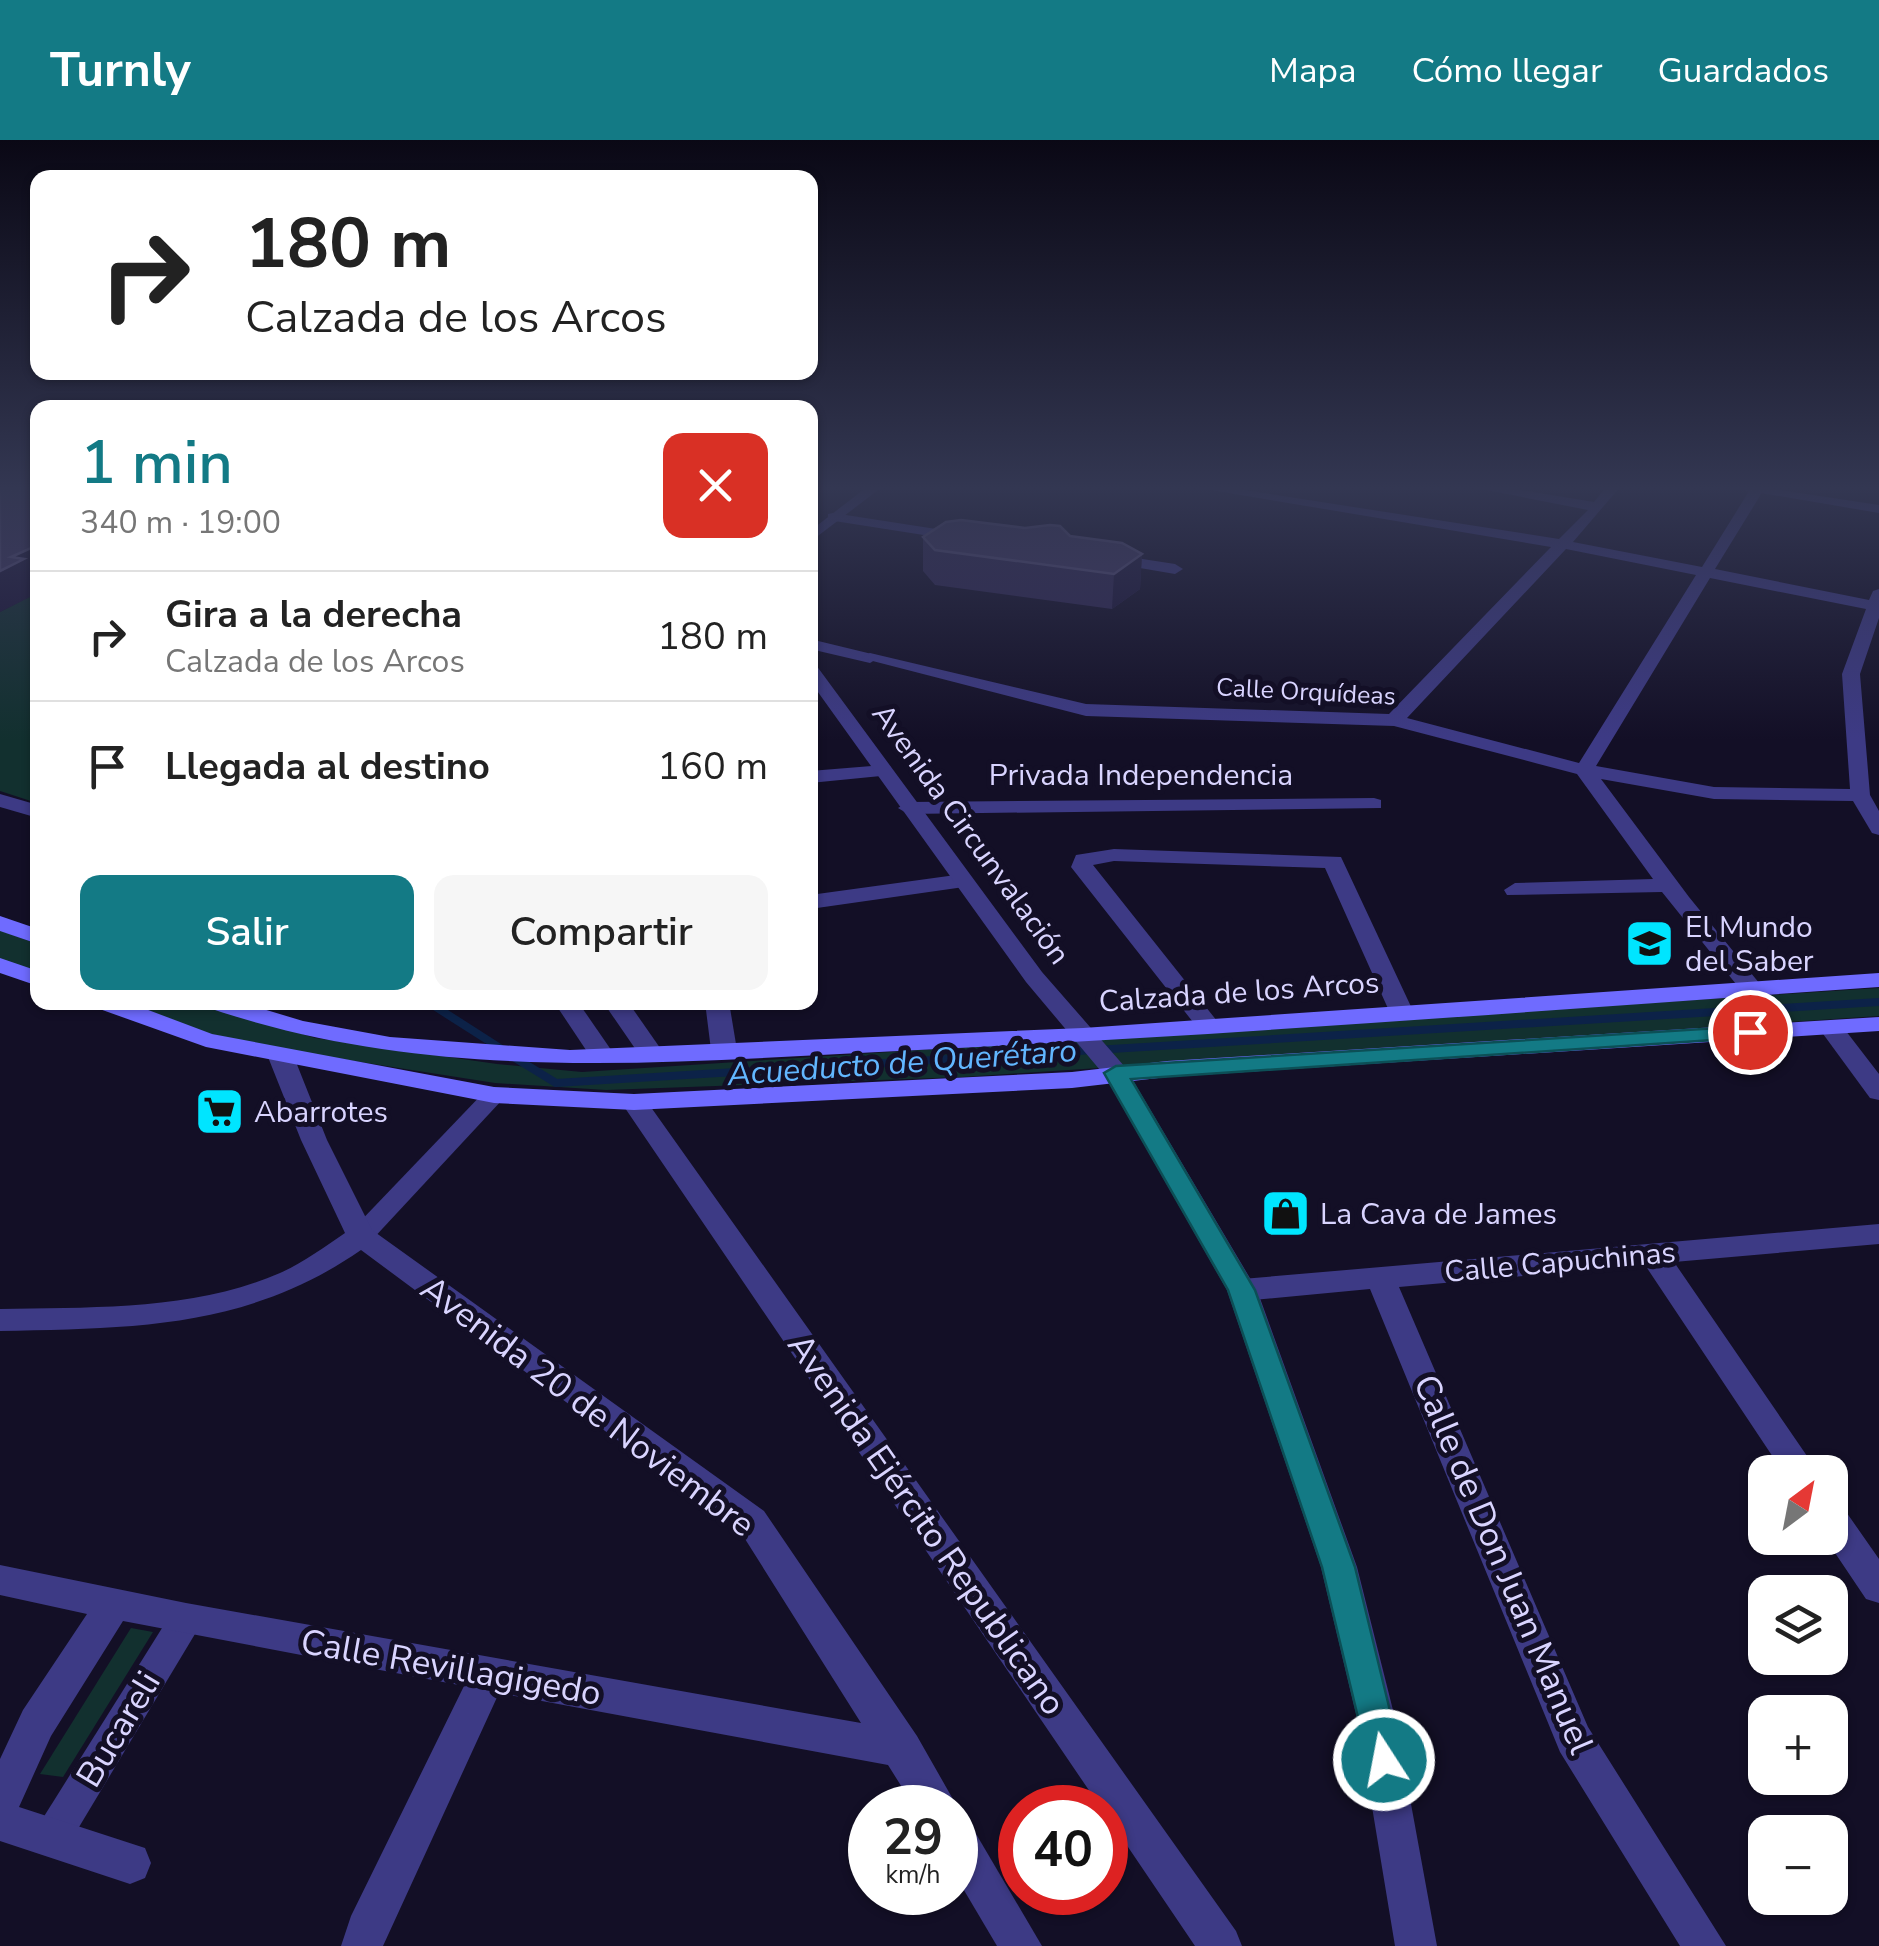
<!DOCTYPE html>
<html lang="es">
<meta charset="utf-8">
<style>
:root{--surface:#fff;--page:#f6f6f6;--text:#222;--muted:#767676;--line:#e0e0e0;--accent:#137a85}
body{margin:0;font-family:"Nunito Sans",sans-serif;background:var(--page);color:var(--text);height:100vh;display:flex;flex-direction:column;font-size:38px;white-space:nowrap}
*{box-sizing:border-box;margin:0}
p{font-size:32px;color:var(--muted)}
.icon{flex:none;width:55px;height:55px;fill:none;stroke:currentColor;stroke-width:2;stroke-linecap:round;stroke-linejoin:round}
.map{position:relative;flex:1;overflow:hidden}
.sheet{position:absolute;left:30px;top:260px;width:788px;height:610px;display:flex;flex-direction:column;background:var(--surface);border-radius:20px;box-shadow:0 2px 8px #0004}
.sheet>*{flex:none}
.guide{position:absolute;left:30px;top:30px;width:788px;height:210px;border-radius:20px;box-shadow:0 2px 8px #0004;background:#fff;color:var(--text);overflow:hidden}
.needle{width:65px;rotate:32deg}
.buttons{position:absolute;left:1748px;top:1315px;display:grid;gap:20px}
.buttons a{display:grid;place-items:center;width:100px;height:100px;border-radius:20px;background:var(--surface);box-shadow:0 2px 8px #0004;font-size:50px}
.speed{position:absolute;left:848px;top:1645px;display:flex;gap:20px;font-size:50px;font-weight:700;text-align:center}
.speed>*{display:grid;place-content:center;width:130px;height:130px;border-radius:50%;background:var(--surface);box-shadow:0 2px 8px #0004;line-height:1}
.speed small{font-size:25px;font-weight:400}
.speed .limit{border:15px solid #d22;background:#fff;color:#111}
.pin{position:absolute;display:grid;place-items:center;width:85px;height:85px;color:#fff;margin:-42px;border:5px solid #fff;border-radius:50%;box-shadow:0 2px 10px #0007}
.me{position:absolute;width:110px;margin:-55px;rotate:349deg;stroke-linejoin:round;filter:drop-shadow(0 0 8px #0008)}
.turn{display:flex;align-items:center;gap:35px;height:210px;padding:0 50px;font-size:45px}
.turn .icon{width:130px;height:130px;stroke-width:2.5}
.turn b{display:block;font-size:70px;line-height:85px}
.round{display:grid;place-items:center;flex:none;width:105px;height:105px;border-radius:20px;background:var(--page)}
.summary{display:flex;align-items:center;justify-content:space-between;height:170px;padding:0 50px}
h1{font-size:60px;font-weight:600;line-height:75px;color:var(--accent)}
.action{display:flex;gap:20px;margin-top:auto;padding:20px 50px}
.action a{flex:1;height:115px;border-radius:20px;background:var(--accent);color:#fff;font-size:40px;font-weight:600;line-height:115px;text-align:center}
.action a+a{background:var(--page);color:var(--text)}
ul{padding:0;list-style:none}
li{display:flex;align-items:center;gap:30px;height:130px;padding:0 50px;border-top:2px solid var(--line)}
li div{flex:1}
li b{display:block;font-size:38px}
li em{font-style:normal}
header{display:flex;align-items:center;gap:60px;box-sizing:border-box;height:140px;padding:0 50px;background:var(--accent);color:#fff}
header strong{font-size:48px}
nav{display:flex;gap:55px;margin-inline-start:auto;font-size:35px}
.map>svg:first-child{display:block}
.green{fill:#12302f}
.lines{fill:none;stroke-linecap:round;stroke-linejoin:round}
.stream{stroke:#0c2248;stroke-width:8}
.pedestrian{fill:#3d3a85;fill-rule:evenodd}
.minor{fill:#3d3a85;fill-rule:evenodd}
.tertiary{fill:#3d3a85;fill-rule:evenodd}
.secondary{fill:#6f6bff;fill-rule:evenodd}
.wall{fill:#312854}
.shaded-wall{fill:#1d163a}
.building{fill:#433a66;stroke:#5a527e;stroke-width:2.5}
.route{fill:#137a85;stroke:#0c4f56;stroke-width:2.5}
.labels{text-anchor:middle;stroke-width:10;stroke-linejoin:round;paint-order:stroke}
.far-street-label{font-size:25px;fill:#d9d4ff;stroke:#130f26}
.street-label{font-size:30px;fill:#d9d4ff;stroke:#130f26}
.poi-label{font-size:30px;fill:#d9d4ff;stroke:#130f26;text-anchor:start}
.water-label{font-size:32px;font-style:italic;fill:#62b6ff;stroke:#130f26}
.near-street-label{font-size:35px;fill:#d9d4ff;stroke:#130f26}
</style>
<header>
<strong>Turnly</strong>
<nav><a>Mapa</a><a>Cómo llegar</a><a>Guardados</a></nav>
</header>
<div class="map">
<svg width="1879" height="1806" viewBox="0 0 1879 1806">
<rect width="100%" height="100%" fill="#130f26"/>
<g class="green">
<polygon points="37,453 37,663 0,651 0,472"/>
<polygon points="0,790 37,804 37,834 0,820"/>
<polygon points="1879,848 1879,876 963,937 606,950 495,943 290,911 197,891 118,863 200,863 315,898 497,924 582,932"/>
<polygon points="131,1488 153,1492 63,1637 40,1634"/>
</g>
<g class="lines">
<g class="stream">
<polyline points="428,862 500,908"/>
<polyline points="512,916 556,943 1879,862"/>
</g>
<g class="pedestrian">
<polygon points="810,499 876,515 878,518 870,523 810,509"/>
<polygon points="494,948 506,955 502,960 370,1102 352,1102 348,1096 352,1090 486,950"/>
<polygon points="186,1465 198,1469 202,1479 198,1489 64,1712 51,1717 38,1712 33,1699 38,1686 174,1469"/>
</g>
<g class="minor">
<path d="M 1193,347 L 1225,347 L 1559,399 L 1588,370 L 1471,347 L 1502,347 L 1594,362 L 1606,347 L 1620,347 L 1573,402 L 1702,427 L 1751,348 L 1761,348 L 1763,351 L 1715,429 L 1869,460 L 1873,451 L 1879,449 L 1879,478 L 1860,534 L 1870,655 L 1879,671 L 1879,695 L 1872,693 L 1853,661 L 1714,659 L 1601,639 L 1689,757 L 1764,849 L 1752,856 L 1744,854 L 1662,752 L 1507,755 L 1504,750 L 1515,743 L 1653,739 L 1577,634 L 1394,586 L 1086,576 L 861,518 L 870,513 L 1086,564 L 1389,574 L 1551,407 ZM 1566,409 L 1696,435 L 1579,623 L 1407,578 ZM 1710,438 L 1866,469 L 1842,534 L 1850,649 L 1714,647 L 1596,626 Z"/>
<polygon points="833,373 962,393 969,397 962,401 828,380 828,374"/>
<polygon points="1110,414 1175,424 1183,429 1175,434 1105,422 1102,419"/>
<polygon points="884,625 891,627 891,635 810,643 810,631"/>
<polygon points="0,654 38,665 38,678 0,667"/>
<polygon points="1374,658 1381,660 1381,668 908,674 898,668 908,662"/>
<polygon points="1114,709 1341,717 1414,873 1402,880 1390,873 1325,728 1114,721 1093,725 1221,886 1218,891 1200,891 1071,727 1076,715"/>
<polygon points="963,734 974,741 971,746 810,769 810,755"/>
<polygon points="603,862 628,862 665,915 661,920 643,920"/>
<polygon points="705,862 729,862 737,910 733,915 715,915 711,910"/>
<path d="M 281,909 L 294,917 L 327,1000 L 372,1090 L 764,1371 L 917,1596 L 958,1668 L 955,1675 L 955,1668 L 915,1668 L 888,1625 L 499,1553 L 383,1806 L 341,1806 L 351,1776 L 464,1546 L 123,1481 L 51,1596 L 19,1667 L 145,1708 L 151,1723 L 145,1738 L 130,1744 L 0,1701 L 0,1619 L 23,1570 L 87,1474 L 0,1455 L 0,1425 L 186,1463 L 861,1583 L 740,1391 L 361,1110 C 247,1189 133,1188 0,1191 L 0,1169 C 93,1167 192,1171 280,1133 C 303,1123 324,1107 345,1093 L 301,1000 L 268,917 Z"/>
<polygon points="634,954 643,956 1236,1791 1242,1806 1195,1806 1105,1673 1105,1668 1101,1668 625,968 621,962 625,956"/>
<polygon points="1879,1084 1879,1104 1674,1122 1818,1332 1783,1332 1645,1125 1399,1147 1588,1587 1726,1806 1680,1806 1560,1612 1370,1149 1242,1161 1231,1158 1227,1150 1231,1142 1242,1139"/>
<polygon points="1830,1362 1842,1366 1879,1419 1879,1463 1866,1459 1825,1398 1830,1398"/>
<polygon points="955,1676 969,1682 1042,1806 997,1806 955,1735"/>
</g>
<g class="tertiary">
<polygon points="867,347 882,347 810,402 810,391"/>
<polygon points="1726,347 1759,347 1879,365 1879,373"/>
<polygon points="810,524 816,525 1042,832 1125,927 1257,1150 1357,1427 1396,1582 1437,1806 1395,1806 1358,1582 1321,1427 1227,1150 1105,936 1026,842 810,541"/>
<polygon points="554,862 578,862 616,917 612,922 594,922"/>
<polygon points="1830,880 1839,882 1879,934 1879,960 1870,958 1818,887"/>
</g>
<g class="secondary">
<polygon points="0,776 38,789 38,804 0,791"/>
<polygon points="0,818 38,831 38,846 0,833"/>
<path d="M 1879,833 L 1879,847 C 1559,869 1239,895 918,910 C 676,921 441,947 206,867 L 203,862 L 240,862 L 303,881 L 390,897 L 570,910 L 1083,888 Z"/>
<polygon points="91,862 127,862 212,894 494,947 634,954 1072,932 1167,921 1879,877 1879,891 1167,937 1072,948 634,970 494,963 206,907 94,867"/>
</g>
</g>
<polygon class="wall" points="1025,388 1070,396 1142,414 1140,449 1112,469 935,445 923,431 923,397"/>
<g class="shaded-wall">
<polygon points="38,405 38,445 33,447 36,454 0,472 0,431 11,417"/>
<polygon points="1142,414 1140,449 1112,469 1114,434"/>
</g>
<g class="building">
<polygon points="0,347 38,347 38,357 35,358 38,359 38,405 11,417 24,419 0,431"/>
<polygon points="961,380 1025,388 1050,385 1060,386 1070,396 1122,403 1142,414 1114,434 935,410 923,397 946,382"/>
</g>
<linearGradient id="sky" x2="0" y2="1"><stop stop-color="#0a0815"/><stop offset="0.58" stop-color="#333752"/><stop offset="1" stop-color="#333752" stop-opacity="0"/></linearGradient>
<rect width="1879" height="600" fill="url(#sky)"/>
<polygon class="route" points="1750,886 1761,892 1758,897 1131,939 1255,1150 1355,1427 1402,1620 1396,1632 1384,1637 1371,1632 1322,1427 1228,1150 1104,933 1116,926"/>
<defs>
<symbol id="school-square" viewBox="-11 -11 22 22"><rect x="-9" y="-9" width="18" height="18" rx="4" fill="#00e5ff" stroke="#130f26"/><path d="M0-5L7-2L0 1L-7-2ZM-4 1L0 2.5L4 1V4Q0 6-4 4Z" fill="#111"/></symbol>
<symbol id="supermarket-square" viewBox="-11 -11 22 22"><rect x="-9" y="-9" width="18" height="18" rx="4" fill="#00e5ff" stroke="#130f26"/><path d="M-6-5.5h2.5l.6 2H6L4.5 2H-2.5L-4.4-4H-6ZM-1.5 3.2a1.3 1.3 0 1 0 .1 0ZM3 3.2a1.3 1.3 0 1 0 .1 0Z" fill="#111"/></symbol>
<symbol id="shop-square" viewBox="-11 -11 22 22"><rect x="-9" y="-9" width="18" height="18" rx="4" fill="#00e5ff" stroke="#130f26"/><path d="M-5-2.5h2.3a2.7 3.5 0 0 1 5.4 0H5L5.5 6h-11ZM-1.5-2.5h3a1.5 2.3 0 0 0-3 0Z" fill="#111"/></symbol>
</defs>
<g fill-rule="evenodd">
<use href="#school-square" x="1622" y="776" width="55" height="55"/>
<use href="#supermarket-square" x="192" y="944" width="55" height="55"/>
<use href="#shop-square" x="1258" y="1046" width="55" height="55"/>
</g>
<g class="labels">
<g class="far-street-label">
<text transform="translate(1306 551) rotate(3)" y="9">Calle Orquídeas</text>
</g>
<g class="street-label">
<text x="1141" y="645">Privada Independencia</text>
<text transform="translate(971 694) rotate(54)" y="10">Avenida Circunvalación</text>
<text transform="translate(1239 852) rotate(-4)" y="10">Calzada de los Arcos</text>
<text transform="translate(1560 1122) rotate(-5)" y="10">Calle Capuchinas</text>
</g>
<g class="poi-label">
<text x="1685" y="797">El Mundo<tspan x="1685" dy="34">del Saber</tspan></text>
<text x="254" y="982">Abarrotes</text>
<text x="1320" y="1084">La Cava de James</text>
</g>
<g class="water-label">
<text transform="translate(902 922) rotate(-4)" y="11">Acueducto de Querétaro</text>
</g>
<g class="near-street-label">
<text transform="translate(588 1266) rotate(37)" y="12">Avenida 20 de Noviembre</text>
<text transform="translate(927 1384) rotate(55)" y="12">Avenida Ejército Republicano</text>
<text transform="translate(1504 1424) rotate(67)" y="12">Calle de Don Juan Manuel</text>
<text transform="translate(451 1527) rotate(10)" y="12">Calle Revillagigedo</text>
<text transform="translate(118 1589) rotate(-59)" y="12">Bucareli</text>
</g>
</g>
</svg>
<div class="buttons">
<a><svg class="needle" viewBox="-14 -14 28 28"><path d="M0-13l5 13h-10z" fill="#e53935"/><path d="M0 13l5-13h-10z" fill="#767676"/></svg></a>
<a><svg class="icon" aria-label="layers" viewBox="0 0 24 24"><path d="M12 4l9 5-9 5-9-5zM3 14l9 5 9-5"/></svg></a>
<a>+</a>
<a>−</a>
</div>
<div class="speed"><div>29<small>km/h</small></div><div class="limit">40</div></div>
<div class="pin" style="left:1750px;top:892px;background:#d93025"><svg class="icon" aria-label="arrive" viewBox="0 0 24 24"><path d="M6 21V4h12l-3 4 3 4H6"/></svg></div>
<svg class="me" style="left:1384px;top:1620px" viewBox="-20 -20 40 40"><circle r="17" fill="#137a85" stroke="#fff" stroke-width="3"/><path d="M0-11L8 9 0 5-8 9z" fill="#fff"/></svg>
<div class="guide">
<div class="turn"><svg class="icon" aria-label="right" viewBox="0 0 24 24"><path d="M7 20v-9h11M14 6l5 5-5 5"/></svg><div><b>180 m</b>Calzada de los Arcos</div></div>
</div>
<section class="sheet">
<div class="summary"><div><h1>1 min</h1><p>340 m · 19:00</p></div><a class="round" style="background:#d93025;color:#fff"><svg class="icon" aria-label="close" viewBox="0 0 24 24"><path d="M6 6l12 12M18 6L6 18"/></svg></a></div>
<ul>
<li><svg class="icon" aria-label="right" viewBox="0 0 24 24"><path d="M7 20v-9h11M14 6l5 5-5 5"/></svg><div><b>Gira a la derecha</b><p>Calzada de los Arcos</p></div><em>180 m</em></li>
<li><svg class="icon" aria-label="arrive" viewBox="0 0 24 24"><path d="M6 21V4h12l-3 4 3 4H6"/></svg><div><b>Llegada al destino</b></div><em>160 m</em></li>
</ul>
<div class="action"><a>Salir</a><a>Compartir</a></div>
</section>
</div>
